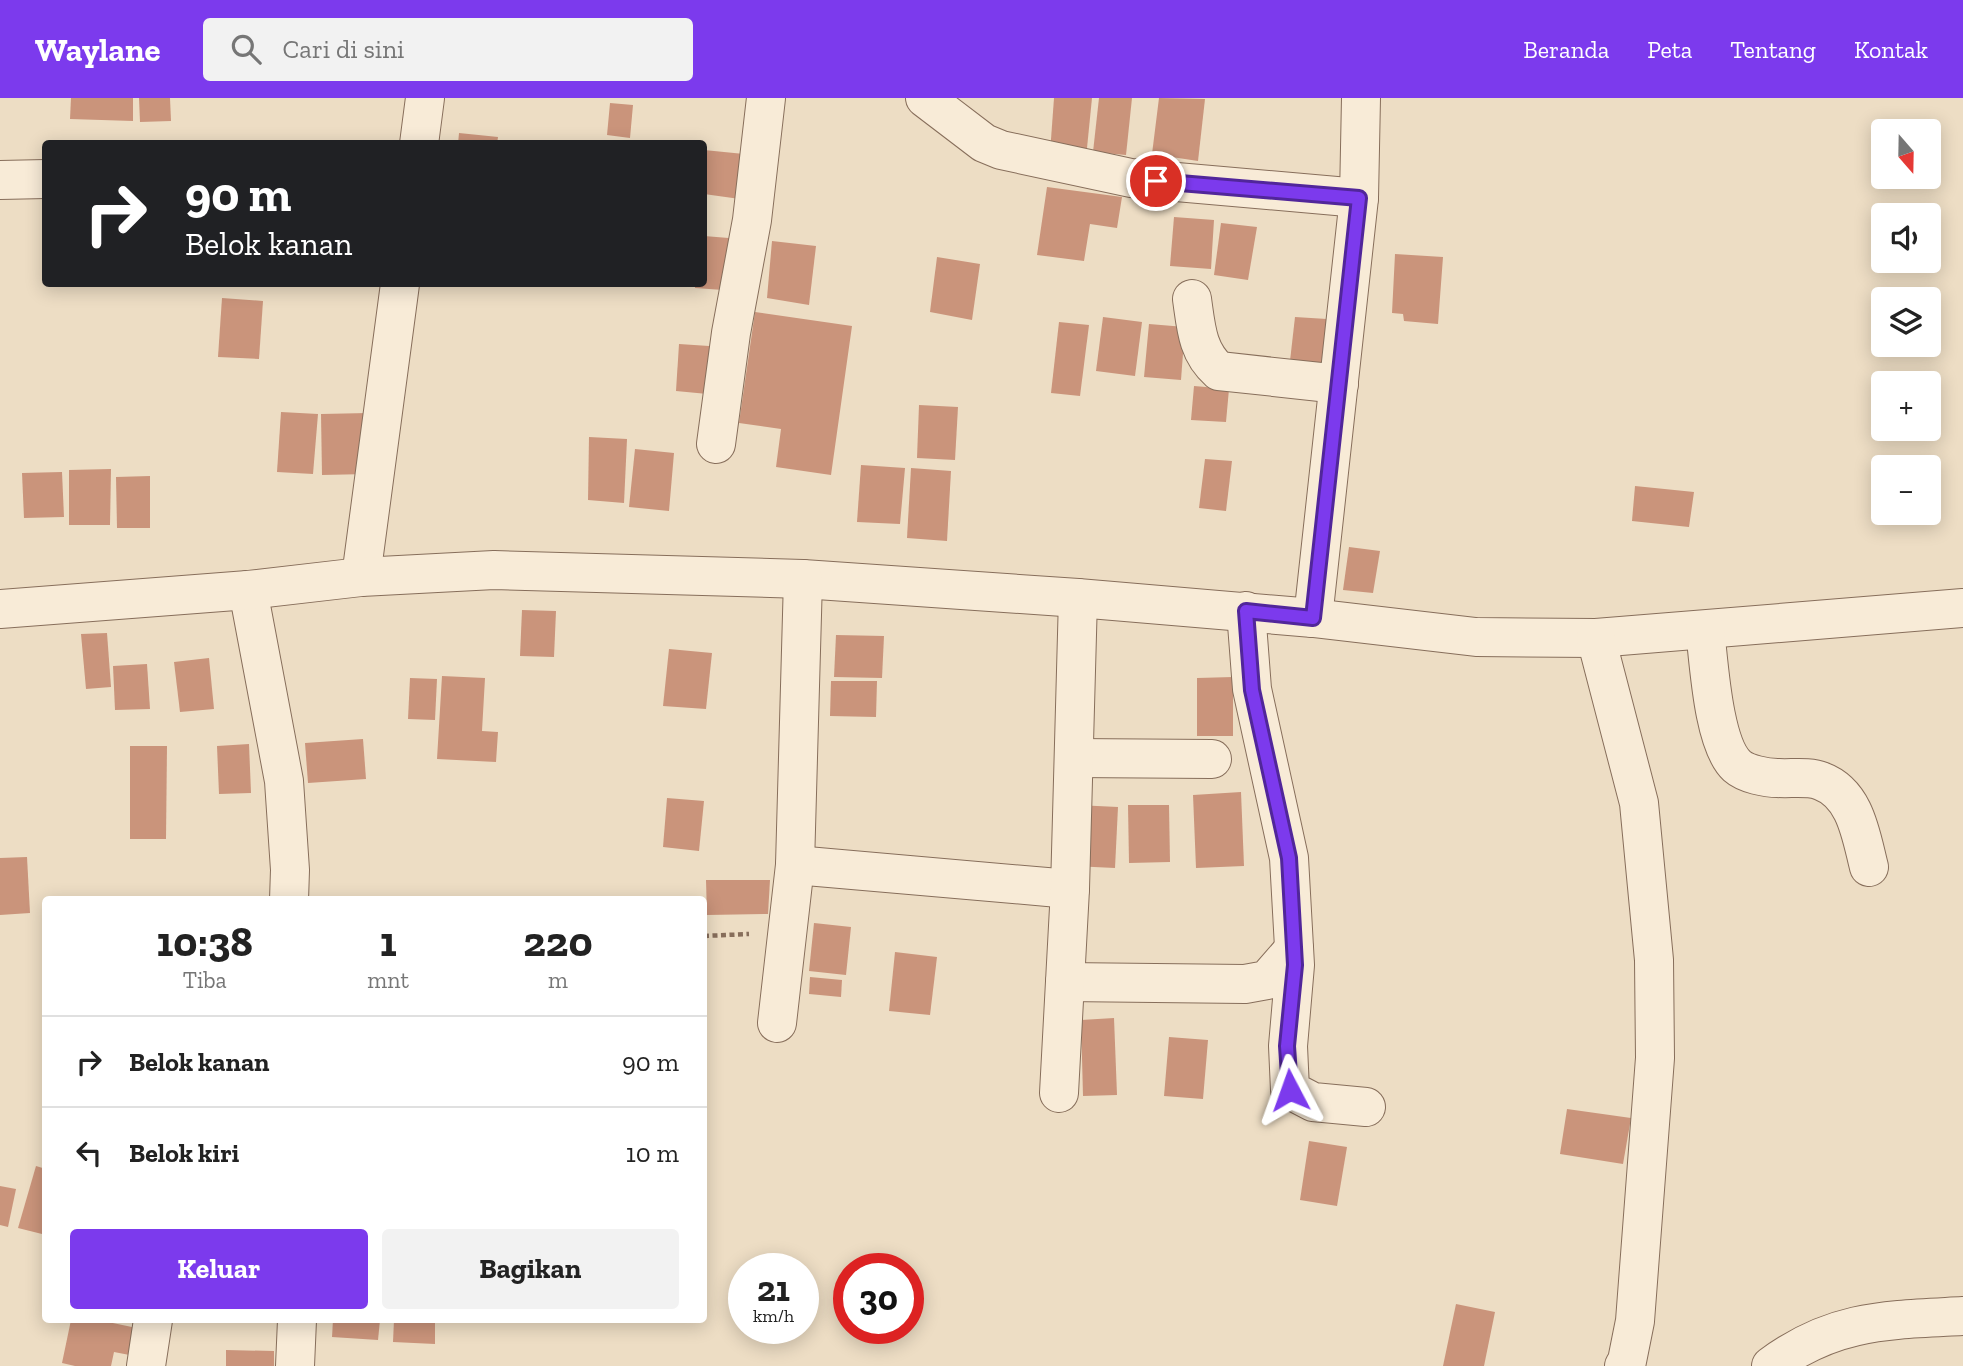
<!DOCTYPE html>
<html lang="id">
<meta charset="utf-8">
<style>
:root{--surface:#fff;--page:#f2f2f2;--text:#222;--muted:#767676;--line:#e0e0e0;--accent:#7c3aed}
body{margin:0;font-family:"Zilla Slab",serif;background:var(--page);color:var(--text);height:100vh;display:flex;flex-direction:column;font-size:26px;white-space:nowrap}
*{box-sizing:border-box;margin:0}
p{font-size:23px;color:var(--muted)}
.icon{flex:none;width:38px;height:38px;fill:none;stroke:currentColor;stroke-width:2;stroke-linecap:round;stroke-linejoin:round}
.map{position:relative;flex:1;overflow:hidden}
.side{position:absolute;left:42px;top:798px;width:665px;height:427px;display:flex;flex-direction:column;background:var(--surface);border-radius:7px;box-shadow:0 4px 18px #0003}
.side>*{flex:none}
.guide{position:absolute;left:42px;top:42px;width:665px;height:147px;border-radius:7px;box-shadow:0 4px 18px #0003;background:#202124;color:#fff;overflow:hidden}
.needle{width:46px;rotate:160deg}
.tools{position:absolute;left:1871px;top:21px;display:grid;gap:14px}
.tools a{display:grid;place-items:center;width:70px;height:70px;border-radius:7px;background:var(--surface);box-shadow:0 4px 18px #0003;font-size:35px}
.speed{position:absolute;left:728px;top:1155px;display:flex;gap:14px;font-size:35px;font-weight:700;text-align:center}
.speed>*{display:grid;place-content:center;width:91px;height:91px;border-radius:50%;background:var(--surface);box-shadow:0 4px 18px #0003;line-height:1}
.speed small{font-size:18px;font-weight:400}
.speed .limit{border:10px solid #d22;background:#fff;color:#111}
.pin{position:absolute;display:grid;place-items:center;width:60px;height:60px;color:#fff;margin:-30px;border:4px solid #fff;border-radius:50%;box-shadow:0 2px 7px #0007}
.me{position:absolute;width:77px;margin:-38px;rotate:356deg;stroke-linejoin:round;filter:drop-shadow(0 0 5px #0008)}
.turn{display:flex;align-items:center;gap:24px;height:147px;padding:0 28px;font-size:32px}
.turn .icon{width:91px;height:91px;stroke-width:2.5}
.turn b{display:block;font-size:49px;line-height:60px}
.eta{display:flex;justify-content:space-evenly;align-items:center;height:119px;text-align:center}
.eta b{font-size:42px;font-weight:700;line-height:49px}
.action{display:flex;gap:14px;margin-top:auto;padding:14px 28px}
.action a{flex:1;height:80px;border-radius:7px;background:var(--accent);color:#fff;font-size:28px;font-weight:700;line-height:80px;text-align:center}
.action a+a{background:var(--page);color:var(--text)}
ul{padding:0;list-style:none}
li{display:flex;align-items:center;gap:21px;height:91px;padding:0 28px;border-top:2px solid var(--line)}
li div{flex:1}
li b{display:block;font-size:26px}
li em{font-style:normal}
header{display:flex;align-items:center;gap:42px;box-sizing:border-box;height:98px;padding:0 35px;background:var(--accent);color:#fff}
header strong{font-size:33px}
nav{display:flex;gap:38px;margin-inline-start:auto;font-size:24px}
.search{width:490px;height:63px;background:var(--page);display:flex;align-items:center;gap:18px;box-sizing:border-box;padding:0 24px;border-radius:7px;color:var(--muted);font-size:26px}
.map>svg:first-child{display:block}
.building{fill:#ca947b}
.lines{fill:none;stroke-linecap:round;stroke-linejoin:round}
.minor-casing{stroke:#876e5b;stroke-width:40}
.path{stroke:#876e5b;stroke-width:4.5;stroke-dasharray:5 3.5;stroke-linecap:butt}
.minor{stroke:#f8ebd7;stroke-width:38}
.route-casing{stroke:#51269a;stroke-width:18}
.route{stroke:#7c3aed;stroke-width:12}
</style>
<header>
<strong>Waylane</strong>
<div class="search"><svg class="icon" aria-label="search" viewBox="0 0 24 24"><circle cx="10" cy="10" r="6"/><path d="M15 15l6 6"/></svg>Cari di sini</div>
<nav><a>Beranda</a><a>Peta</a><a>Tentang</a><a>Kontak</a></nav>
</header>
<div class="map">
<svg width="1963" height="1268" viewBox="0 0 1963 1268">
<rect width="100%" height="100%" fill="#edddc4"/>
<g class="building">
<polygon points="71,0 133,0 133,23 70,21"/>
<polygon points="139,0 170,0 171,23 140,24"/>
<polygon points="1054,0 1092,0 1086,60 1050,55"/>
<polygon points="1099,0 1132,0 1126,57 1093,54"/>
<polygon points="1159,0 1205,1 1198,63 1152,56"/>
<polygon points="610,5 633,7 630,40 607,37"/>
<polygon points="459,35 498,39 497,46 458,46"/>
<polygon points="704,52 754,57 747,102 704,96"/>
<polygon points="1047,89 1122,99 1117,130 1090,126 1084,163 1037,157"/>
<polygon points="1174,119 1214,122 1211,171 1170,168"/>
<polygon points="1221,125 1257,129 1248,182 1214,177"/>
<polygon points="704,138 741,141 737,193 695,190 695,186 704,186"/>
<polygon points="772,143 816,148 809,207 767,200"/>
<polygon points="1395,156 1443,159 1438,226 1404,223 1403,216 1392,215"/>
<polygon points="937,159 980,166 972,222 930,214"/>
<polygon points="222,200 263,203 259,261 218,259"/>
<polygon points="755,214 852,228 831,377 776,369 781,331 739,325"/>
<polygon points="1103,219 1142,224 1135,278 1096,273"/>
<polygon points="1295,219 1327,221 1321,267 1290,263"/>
<polygon points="1059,224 1089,227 1080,298 1051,295"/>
<polygon points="1149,226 1185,229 1181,282 1144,279"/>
<polygon points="679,246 724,249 718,297 676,293"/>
<polygon points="1194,288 1229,291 1226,324 1191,322"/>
<polygon points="919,307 958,309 955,362 917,360"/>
<polygon points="281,314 318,316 313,376 277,374"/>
<polygon points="368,315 368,376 322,377 321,316"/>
<polygon points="589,339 627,341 624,405 588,402"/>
<polygon points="635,351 674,355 669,413 629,409"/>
<polygon points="1205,361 1232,363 1226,413 1199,410"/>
<polygon points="861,367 905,370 900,426 857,424"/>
<polygon points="911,370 951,373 947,443 907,440"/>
<polygon points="111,371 110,427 69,427 69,372"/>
<polygon points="62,374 64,419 24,420 22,375"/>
<polygon points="150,378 150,430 117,430 116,379"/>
<polygon points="1635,388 1694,394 1689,429 1632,423"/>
<polygon points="1349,449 1380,453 1373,495 1343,492"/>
<polygon points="522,512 556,513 554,559 520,558"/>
<polygon points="107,535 111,589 86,591 81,536"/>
<polygon points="836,537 884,538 882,580 834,579"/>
<polygon points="669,551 712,555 706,611 663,608"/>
<polygon points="209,560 214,611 180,614 174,564"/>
<polygon points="147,566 150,611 115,612 113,568"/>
<polygon points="442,578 485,580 482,633 498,634 496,664 437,661"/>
<polygon points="1233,579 1233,638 1197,638 1197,580"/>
<polygon points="410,580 437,581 435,622 408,621"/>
<polygon points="831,583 877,583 876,619 830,618"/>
<polygon points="363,641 366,681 308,685 305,645"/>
<polygon points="249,646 251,695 219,696 217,648"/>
<polygon points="130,648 167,648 166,741 130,741"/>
<polygon points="1241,694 1244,768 1196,770 1193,697"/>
<polygon points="667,700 704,703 699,753 663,749"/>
<polygon points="1076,707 1118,709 1115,770 1073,768"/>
<polygon points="1128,707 1169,707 1170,764 1129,765"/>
<polygon points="27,759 30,815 0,817 0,760"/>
<polygon points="706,782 770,782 768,816 707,817"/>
<polygon points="814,825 851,829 846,877 809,873"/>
<polygon points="895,854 937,859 930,917 889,913"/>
<polygon points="810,879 842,882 841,899 809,896"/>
<polygon points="1114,920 1117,997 1083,998 1081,922"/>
<polygon points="1169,939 1208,942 1203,1001 1164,998"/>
<polygon points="1567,1011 1631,1020 1623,1066 1560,1056"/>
<polygon points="1309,1043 1347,1049 1337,1108 1300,1102"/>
<polygon points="36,1068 46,1071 46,1137 18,1130"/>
<polygon points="0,1088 16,1091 8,1129 0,1127"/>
<polygon points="1456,1206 1495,1214 1484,1268 1443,1268"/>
<polygon points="71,1222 109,1222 108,1224 151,1233 145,1260 114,1254 111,1268 75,1268 62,1265"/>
<polygon points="333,1222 380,1222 378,1242 332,1239"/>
<polygon points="394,1222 435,1222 435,1246 393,1244"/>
<polygon points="226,1252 274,1253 274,1268 226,1268"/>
</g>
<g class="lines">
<defs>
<g id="minor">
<polyline points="925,0 984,45 1001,52 1131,80 1359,100"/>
<polyline points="419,46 425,0"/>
<polyline points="0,82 46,81"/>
<path d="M 1192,201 C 1196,229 1197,254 1219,273 L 1339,286"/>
<polyline points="716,346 731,235 752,122 766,0"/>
<polyline points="361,479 400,186"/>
<polyline points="248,492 284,683 290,772 289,802"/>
<polyline points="0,511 248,492 361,479 494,472 803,481 1078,500 1313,520 1476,539 1596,540 1963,510"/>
<polyline points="1246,513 1252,591 1289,760 1295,867 1288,948 1290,992 1313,1004 1366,1009"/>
<polyline points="1313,520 1359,100 1361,0"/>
<path d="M 1705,532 C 1709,565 1713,646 1737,668 C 1746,676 1766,680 1778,680 C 1790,681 1809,678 1821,683 C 1856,696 1861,738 1869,769"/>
<polyline points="1596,540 1639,705 1654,862 1655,960 1635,1223 1627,1263 1624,1268"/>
<polyline points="1074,660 1212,661"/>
<polyline points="795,767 1070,791"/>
<polyline points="1065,884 1245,886 1267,882 1294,851"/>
<polyline points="777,925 795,767 803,481"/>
<polyline points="1059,995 1070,791 1078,500"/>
<polyline points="146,1268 153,1222"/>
<polyline points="295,1268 297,1222"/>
<path d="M 1771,1268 C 1834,1221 1888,1222 1963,1218"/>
</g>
</defs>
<use href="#minor" class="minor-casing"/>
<polyline class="path" points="704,838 749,836"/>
<use href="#minor" class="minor"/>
</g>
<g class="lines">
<defs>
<polyline id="route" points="1156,83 1359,100 1313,520 1246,513 1252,592 1289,760 1295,867 1287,948 1290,992"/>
</defs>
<use href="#route" class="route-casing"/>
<use href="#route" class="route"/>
</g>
</svg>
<div class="tools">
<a><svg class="needle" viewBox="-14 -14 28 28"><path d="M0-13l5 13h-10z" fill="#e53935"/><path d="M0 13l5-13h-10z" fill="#767676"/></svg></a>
<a><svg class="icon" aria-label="sound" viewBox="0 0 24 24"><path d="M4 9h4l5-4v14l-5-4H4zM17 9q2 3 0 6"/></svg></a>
<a><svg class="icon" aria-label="layers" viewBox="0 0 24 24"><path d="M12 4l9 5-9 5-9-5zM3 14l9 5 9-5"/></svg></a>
<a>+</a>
<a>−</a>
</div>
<div class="speed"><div>21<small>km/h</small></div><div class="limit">30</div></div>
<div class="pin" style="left:1156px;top:83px;background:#d93025"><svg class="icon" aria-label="arrive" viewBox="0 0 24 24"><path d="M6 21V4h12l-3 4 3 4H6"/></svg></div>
<svg class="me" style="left:1290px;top:992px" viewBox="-20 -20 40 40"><path d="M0-17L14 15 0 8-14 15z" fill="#7c3aed" stroke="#fff" stroke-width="4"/></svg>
<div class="guide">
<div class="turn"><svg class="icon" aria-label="right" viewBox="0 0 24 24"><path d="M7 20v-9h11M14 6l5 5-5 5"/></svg><div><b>90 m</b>Belok kanan</div></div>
</div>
<section class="side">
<div class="eta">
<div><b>10:38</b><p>Tiba</p></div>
<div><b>1</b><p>mnt</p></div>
<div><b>220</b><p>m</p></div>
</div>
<ul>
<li><svg class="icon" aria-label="right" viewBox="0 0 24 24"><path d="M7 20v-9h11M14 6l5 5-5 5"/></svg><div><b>Belok kanan</b></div><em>90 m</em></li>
<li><svg class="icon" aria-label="left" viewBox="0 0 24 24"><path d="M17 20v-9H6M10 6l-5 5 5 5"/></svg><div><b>Belok kiri</b></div><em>10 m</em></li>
</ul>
<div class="action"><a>Keluar</a><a>Bagikan</a></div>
</section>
</div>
